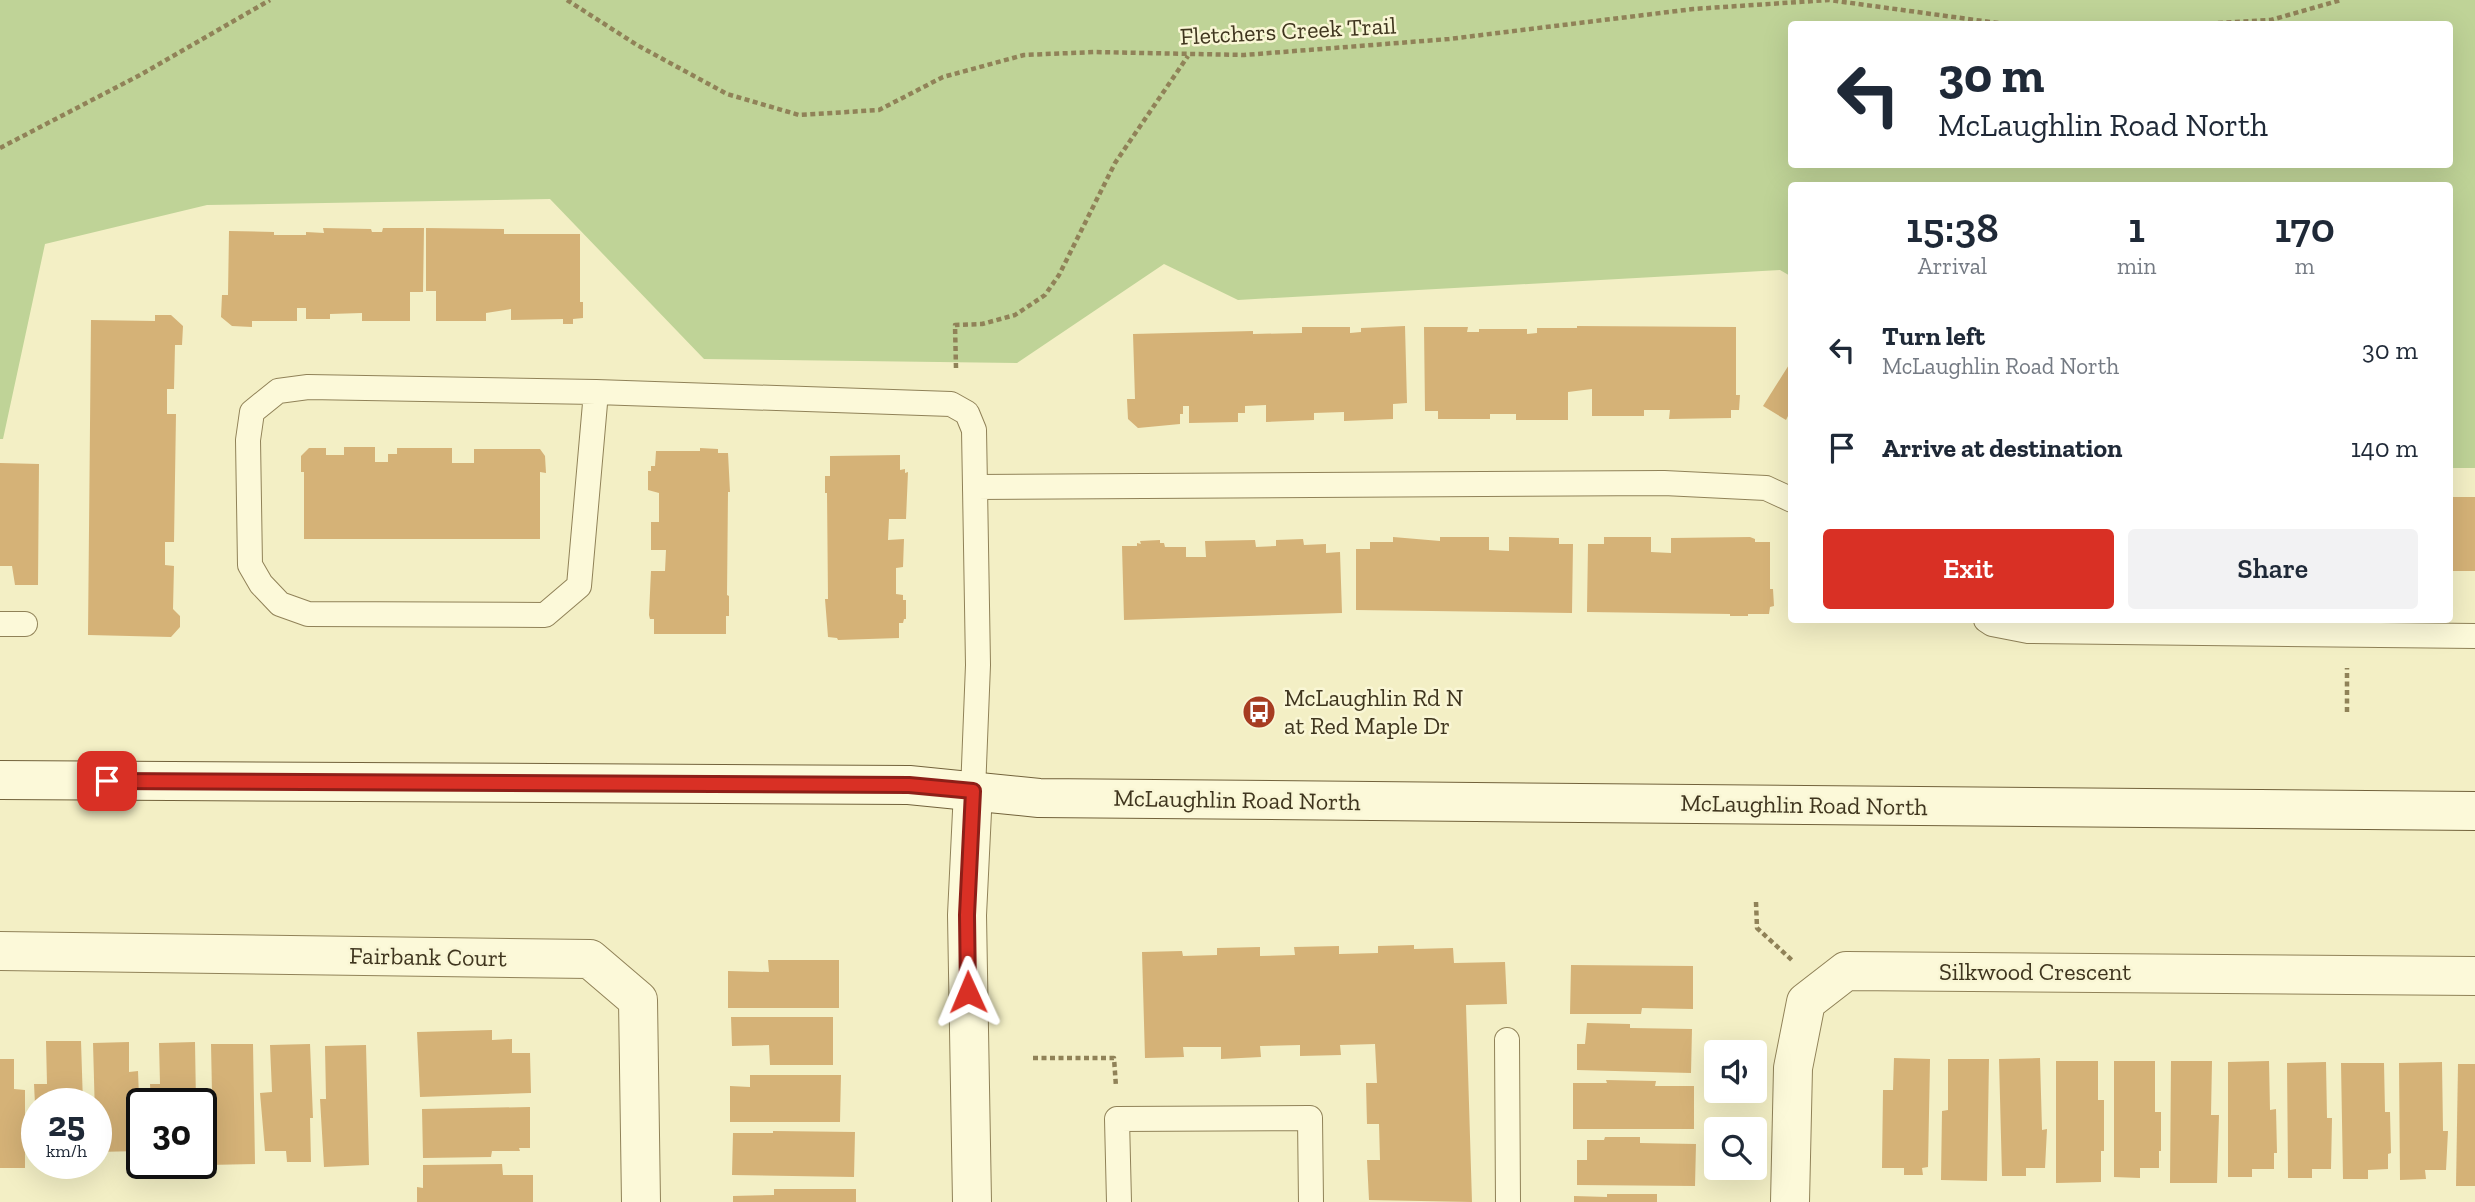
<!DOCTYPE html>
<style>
:root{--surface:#fff;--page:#f2f2f3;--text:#1f2937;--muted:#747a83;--accent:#d93025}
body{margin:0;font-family:"Zilla Slab",serif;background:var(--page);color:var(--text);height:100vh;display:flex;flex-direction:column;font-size:26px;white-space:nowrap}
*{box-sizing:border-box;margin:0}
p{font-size:23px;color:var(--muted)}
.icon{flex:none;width:38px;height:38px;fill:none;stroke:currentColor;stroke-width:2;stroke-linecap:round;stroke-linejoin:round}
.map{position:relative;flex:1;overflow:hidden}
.panel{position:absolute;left:1788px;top:182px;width:665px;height:441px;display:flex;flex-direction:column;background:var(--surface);border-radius:7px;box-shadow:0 7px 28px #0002}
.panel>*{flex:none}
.banner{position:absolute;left:1788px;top:21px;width:665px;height:147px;border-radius:7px;box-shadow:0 7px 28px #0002;background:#fff;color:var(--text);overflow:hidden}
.tools{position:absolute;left:1704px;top:1040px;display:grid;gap:14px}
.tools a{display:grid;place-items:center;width:63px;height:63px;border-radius:7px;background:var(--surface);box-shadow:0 7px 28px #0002;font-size:35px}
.speed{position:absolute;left:21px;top:1088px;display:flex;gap:14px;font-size:35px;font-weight:700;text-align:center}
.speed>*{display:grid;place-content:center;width:91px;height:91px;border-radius:50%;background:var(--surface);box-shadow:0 7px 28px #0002;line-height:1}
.speed small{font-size:18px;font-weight:400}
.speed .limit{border:4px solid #111;border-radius:10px;background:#fff;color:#111}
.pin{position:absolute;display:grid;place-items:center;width:60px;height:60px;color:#fff;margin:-30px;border-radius:14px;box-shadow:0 4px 10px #0006}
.me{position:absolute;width:77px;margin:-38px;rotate:359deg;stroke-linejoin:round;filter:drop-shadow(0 0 5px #0008)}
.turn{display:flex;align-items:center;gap:24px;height:147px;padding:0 35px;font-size:32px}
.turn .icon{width:91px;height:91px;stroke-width:2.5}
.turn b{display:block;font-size:49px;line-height:60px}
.eta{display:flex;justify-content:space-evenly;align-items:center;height:119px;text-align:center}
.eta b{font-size:42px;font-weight:600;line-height:49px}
.primary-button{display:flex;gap:14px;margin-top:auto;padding:14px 35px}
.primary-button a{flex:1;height:80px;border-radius:7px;background:var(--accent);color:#fff;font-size:28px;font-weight:600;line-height:80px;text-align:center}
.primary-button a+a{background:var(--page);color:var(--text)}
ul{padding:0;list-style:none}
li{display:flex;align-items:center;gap:21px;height:98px;padding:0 35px}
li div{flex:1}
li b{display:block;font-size:26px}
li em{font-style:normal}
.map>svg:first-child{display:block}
.green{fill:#bfd397;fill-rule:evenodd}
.building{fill:#d5b277}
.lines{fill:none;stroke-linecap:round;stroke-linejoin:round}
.service-casing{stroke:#908258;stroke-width:26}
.minor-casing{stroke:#908258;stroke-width:40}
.secondary-casing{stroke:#72623b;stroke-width:40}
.path{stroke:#908258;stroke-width:4.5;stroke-dasharray:5 3.5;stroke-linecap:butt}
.service{stroke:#fcf9d9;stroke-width:24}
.minor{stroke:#fcf9d9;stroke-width:38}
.secondary{stroke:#fcf9d9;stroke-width:38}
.route-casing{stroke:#8d1f18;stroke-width:18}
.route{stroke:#d93025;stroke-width:12}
.labels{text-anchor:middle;stroke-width:5;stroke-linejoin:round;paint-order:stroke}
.street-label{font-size:24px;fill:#3f351e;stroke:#f9f6d5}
.poi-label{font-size:24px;fill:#3f351e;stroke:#f9f6d5;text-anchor:start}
</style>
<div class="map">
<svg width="2475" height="1202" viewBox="0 0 2475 1202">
<rect width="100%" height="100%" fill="#f3efc5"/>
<path class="green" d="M 0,0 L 2475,0 L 2475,468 L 2450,468 L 2450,186 L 1792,186 L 1792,277 L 1780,270 L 1238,300 L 1164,264 L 1017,363 L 704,359 L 550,199 L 207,205 L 45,244 L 3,439 L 0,439 ZM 1792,24 L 2450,24 L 2450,164 L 1792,164 Z"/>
<g class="building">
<polygon points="323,228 371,229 372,232 382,232 383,228 424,228 423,292 410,292 410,321 362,321 362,313 330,314 330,319 306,319 306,308 297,308 297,321 252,321 252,327 232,326 221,317 222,295 228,295 229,231 274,232 274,235 306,235 306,232 324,233"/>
<polygon points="426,228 504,229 504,234 580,234 580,302 583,302 583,318 573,319 573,324 563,324 563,319 511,320 511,309 486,313 486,321 436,321 436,291 426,291"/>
<polygon points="155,315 171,315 183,326 182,345 175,345 174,389 167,389 167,414 176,414 174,542 165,542 165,565 174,566 173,609 180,616 180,627 171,637 88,635 91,320 155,321"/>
<polygon points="1405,326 1407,403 1393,404 1393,419 1344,421 1344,412 1314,413 1314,420 1266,422 1266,405 1245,406 1245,413 1238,413 1238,422 1189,423 1189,406 1183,406 1183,414 1180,414 1180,424 1138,428 1128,419 1127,399 1135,399 1133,334 1253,331 1253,334 1302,333 1302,327 1350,327 1350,333 1361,332 1361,328"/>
<polygon points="1577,326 1736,327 1736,395 1740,395 1739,410 1731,410 1731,418 1669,419 1670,410 1644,410 1644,416 1592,416 1592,389 1568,392 1568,420 1516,420 1516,414 1490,414 1490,419 1438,419 1438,411 1425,411 1424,327 1468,327 1467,332 1479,332 1479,329 1527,329 1527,334 1537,333 1537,328 1577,328"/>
<polygon points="1792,360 1792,416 1789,414 1786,420 1763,406"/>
<polygon points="344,447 375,447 375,462 388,462 388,454 397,454 397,448 452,448 452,463 474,463 474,449 540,449 545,456 546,473 540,472 540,539 304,539 304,472 301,472 301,456 309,448 326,448 326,455 344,455"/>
<polygon points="700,448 718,449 718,453 728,453 730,492 728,492 727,595 729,596 729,616 726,616 726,634 654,634 654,619 650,619 649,615 651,571 665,571 666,550 651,550 651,522 659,522 659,493 648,490 648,471 651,471 651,466 655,466 656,451 700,451"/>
<polygon points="900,455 900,470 905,469 905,473 908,472 906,519 889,519 888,540 904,539 903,567 896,568 896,594 903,595 903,600 906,600 906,619 904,619 903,623 899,623 899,638 838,640 837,638 828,637 825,599 828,599 827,493 825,493 825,476 830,476 830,456"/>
<polygon points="0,463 39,464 38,585 15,585 12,566 0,566"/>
<rect x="2450" y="497" width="25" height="74"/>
<polygon points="1393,537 1440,541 1440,537 1489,537 1489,550 1509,551 1509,537 1559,538 1559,544 1573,544 1572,613 1356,610 1356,549 1370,549 1370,542 1393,542"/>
<polygon points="1604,537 1651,537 1651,552 1671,553 1671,538 1750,537 1755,539 1755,542 1770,542 1770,589 1773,589 1774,606 1770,607 1769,614 1748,614 1748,616 1730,616 1730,614 1587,612 1588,544 1604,544"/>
<polygon points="1303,539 1304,545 1326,544 1326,553 1340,552 1342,613 1124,620 1122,546 1137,546 1137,543 1141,544 1140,541 1160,540 1160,543 1164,543 1165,547 1186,547 1186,557 1206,557 1205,541 1255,540 1256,547 1276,546 1276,540"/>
<polygon points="1414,945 1414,949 1453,948 1454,963 1505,962 1507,1004 1466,1005 1472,1202 1369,1200 1367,1160 1380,1160 1379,1124 1367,1124 1366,1083 1377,1083 1375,1044 1340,1045 1341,1055 1300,1056 1300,1045 1260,1046 1261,1057 1221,1059 1221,1047 1183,1047 1184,1057 1145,1058 1142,952 1182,951 1183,956 1217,955 1217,948 1260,947 1260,956 1295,955 1294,947 1339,946 1339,954 1378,953 1378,946"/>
<polygon points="768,960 839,960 839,1008 728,1008 728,971 769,972"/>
<polygon points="1571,965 1693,966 1693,1009 1642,1008 1641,1014 1570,1014"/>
<polygon points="731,1017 833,1017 833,1065 770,1065 769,1045 732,1046"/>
<polygon points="1587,1023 1630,1024 1630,1028 1692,1029 1691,1073 1577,1070 1577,1044 1585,1044"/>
<polygon points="492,1030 492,1040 512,1039 512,1053 530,1053 531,1093 420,1097 417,1032"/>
<polygon points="46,1041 81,1041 83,1104 35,1104 34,1084 47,1084"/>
<polygon points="129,1042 129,1072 138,1071 141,1151 96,1152 93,1043"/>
<polygon points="195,1042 196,1104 151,1104 150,1084 160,1084 159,1043"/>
<polygon points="211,1044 253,1044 255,1164 208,1165 208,1109 205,1109 205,1099 212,1093"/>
<polygon points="310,1044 313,1118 310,1118 311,1162 287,1162 286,1151 265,1151 260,1093 272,1092 270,1045"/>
<polygon points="366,1045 369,1165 324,1167 320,1099 326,1099 325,1046"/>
<polygon points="1894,1058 1930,1059 1928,1167 1922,1168 1923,1175 1904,1175 1904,1168 1882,1168 1883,1090 1893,1090"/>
<polygon points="2040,1058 2042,1130 2047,1129 2045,1168 2026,1168 2026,1176 2002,1176 1999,1059"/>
<polygon points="0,1059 14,1059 14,1089 25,1090 25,1168 0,1168"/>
<polygon points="1948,1059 1989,1059 1987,1181 1941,1180 1942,1111 1948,1110"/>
<polygon points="2056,1061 2098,1061 2098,1100 2104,1100 2104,1151 2101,1151 2101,1182 2056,1183"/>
<polygon points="2114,1061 2155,1061 2155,1112 2161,1112 2161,1151 2159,1151 2159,1168 2140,1168 2140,1178 2114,1177"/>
<polygon points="2171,1061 2212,1061 2211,1115 2219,1115 2217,1183 2170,1183"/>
<polygon points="2269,1061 2270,1110 2276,1109 2277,1153 2274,1153 2274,1169 2252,1169 2252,1177 2228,1177 2228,1062"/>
<polygon points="2326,1062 2327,1118 2332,1118 2331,1169 2312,1169 2312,1178 2288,1178 2287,1063"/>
<polygon points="2442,1062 2443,1131 2448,1131 2446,1170 2425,1170 2426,1179 2400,1180 2399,1063"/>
<polygon points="2341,1063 2384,1063 2385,1112 2390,1112 2391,1153 2388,1154 2388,1169 2368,1170 2368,1179 2343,1179"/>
<polygon points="2458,1064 2475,1064 2475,1186 2456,1186"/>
<polygon points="750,1075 841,1075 840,1122 730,1122 730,1086 750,1087"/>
<polygon points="1606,1080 1656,1081 1655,1086 1694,1086 1694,1129 1573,1129 1573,1083 1607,1083"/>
<polygon points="530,1107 530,1148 519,1148 520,1151 492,1151 491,1157 423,1158 422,1109"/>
<polygon points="773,1131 855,1132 854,1177 732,1175 733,1133 773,1133"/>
<polygon points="1605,1137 1640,1137 1640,1143 1696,1144 1695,1186 1577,1185 1577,1160 1587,1160 1587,1140 1604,1140"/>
<polygon points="502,1164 503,1175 533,1175 533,1202 417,1202 417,1187 423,1188 423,1165"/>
<polygon points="774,1189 856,1189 856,1202 733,1202 733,1196 774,1195"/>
<polygon points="1607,1194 1657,1194 1657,1202 1574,1202 1574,1196 1607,1197"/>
</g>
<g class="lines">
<defs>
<g id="service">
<polyline points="596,392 308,387 278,391 252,412 248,440 250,565 261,584 280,604 308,614 545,615 579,586 596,392 951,404 967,413 974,430 975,487"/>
<polyline points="1986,620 1992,624 2028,631 2475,636"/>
<polyline points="0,624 25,624"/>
<polyline points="973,791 978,665 975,487 1664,483 1766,488 1792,500"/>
<polyline points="1507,1040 1508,1202"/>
<polyline points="1119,1202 1117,1119 1310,1118 1311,1202"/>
</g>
<g id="minor">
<polyline points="0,951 590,959 638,1000 641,1202"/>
<polyline points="972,1202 967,915 973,791"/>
<polyline points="1790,1202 1793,1068 1806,1002 1846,971 2475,976"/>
</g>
<polyline id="secondary" points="0,780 909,785 1039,798 2475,811"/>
</defs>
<use href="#service" class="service-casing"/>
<use href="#minor" class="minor-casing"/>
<use href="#secondary" class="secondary-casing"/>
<g class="path">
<polyline points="567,0 637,45 727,94 799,115 879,110 943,77 1024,55 1095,52 1244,55 1449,39 1693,9 1829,0 2005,24"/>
<polyline points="2201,24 2271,20 2341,0"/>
<polyline points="0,148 140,75 270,0"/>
<polyline points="956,368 955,325 982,324 1015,315 1045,295 1059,275 1115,163 1188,56"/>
<polyline points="2347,712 2347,668"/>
<polyline points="1756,902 1757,928 1794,962"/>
<polyline points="1033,1058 1114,1058 1116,1087"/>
</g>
<use href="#service" class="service"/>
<use href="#minor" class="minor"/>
<use href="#secondary" class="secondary"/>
</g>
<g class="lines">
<defs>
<polyline id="route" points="107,781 909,785 973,791 967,915 968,992"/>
</defs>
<use href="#route" class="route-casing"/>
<use href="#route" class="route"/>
</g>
<defs>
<symbol id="bus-disc" viewBox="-11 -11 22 22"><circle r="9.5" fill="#a63c21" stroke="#f9f6d5"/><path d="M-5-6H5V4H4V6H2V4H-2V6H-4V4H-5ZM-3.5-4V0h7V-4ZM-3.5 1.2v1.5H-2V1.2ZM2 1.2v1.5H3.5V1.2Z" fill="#fff"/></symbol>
</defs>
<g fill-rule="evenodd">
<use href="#bus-disc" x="1240" y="693" width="38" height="38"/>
</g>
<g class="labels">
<g class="street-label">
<text transform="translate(1288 31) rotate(-3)" y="8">Fletchers Creek Trail</text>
<text transform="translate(1237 800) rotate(1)" y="8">McLaughlin Road North</text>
<text transform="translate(1804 805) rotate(1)" y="8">McLaughlin Road North</text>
<text transform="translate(428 957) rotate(1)" y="8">Fairbank Court</text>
<text x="2035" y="980">Silkwood Crescent</text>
</g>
<g class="poi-label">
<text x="1284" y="706">McLaughlin Rd N<tspan x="1284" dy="28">at Red Maple Dr</tspan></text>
</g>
</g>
</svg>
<div class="tools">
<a><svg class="icon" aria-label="sound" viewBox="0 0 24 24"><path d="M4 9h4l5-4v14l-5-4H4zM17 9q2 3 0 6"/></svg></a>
<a><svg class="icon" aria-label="search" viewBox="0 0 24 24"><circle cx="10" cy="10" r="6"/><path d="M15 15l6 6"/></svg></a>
</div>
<div class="speed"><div>25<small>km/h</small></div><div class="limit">30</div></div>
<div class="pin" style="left:107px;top:781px;background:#d93025"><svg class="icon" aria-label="arrive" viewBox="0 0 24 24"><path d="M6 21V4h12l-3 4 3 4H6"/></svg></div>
<svg class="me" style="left:968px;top:992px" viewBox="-20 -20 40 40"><path d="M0-17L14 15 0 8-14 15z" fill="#d93025" stroke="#fff" stroke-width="4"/></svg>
<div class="banner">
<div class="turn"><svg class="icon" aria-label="left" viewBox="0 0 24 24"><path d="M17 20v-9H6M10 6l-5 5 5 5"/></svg><div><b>30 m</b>McLaughlin Road North</div></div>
</div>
<section class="panel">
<div class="eta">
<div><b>15:38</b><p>Arrival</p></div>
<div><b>1</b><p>min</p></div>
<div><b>170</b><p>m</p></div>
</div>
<ul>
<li><svg class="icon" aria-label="left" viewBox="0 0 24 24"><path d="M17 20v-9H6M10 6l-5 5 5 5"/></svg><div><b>Turn left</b><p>McLaughlin Road North</p></div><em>30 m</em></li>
<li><svg class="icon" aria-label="arrive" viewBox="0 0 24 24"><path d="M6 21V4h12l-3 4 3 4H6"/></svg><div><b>Arrive at destination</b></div><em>140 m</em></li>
</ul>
<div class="primary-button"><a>Exit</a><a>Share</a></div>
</section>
</div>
